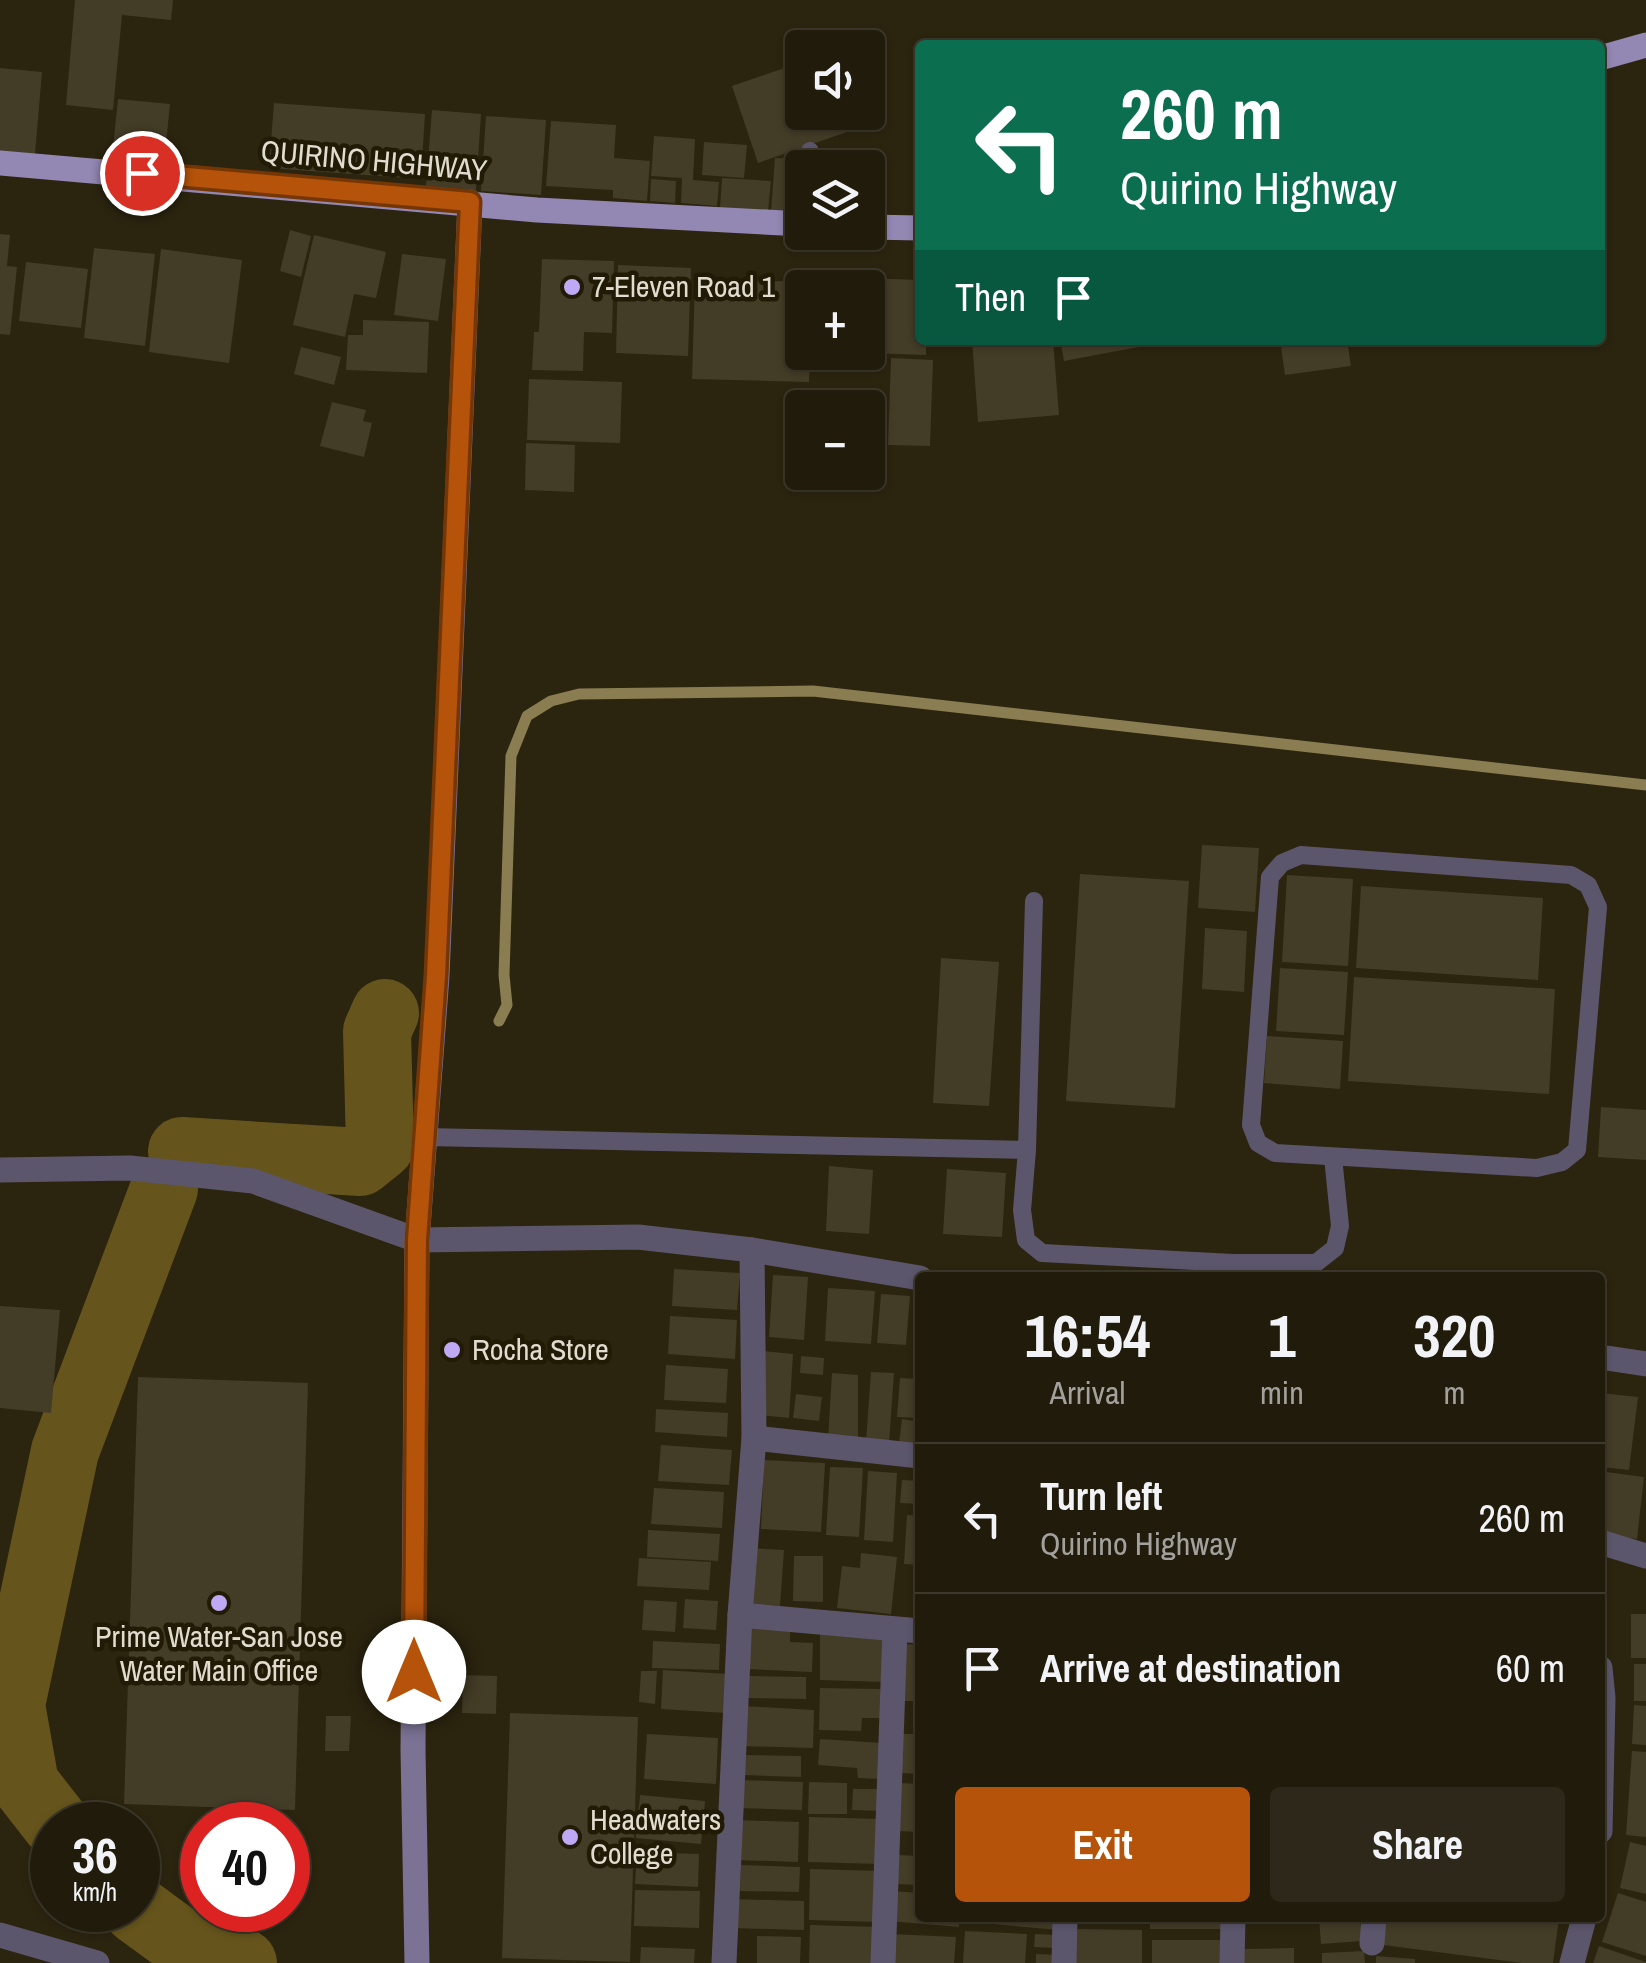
<!DOCTYPE html>
<meta charset="utf-8">
<style>
:root{--surface:#201b0b;--page:#2d2819;--text:#f1f3f6;--muted:#a2a19d;--line:#3d392c;--accent:#b45309}
body{margin:0;font-family:"Archivo Narrow",sans-serif;background:var(--page);color:var(--text);height:100vh;display:flex;flex-direction:column;font-size:38px;white-space:nowrap}
*{box-sizing:border-box;margin:0}
p{font-size:32px;color:var(--muted)}
.icon{flex:none;width:55px;height:55px;fill:none;stroke:currentColor;stroke-width:2;stroke-linecap:round;stroke-linejoin:round}
.map{position:relative;flex:1;overflow:hidden}
.panel{position:absolute;left:915px;top:1272px;width:690px;height:650px;display:flex;flex-direction:column;background:var(--surface);border-radius:10px;box-shadow:0 2px 8px #0004,0 0 0 2px var(--line)}
.panel>*{flex:none}
.guide{position:absolute;left:915px;top:40px;width:690px;height:305px;border-radius:10px;box-shadow:0 2px 8px #0004,0 0 0 2px var(--line);background:#0b6e4f;color:#fff;overflow:hidden}
.controls{position:absolute;left:785px;top:30px;display:grid;gap:20px}
.controls a{display:grid;place-items:center;width:100px;height:100px;border-radius:10px;background:var(--surface);box-shadow:0 2px 8px #0004,0 0 0 2px var(--line);font-size:50px}
.speed{position:absolute;left:30px;top:1802px;display:flex;gap:20px;font-size:50px;font-weight:700;text-align:center}
.speed>*{display:grid;place-content:center;width:130px;height:130px;border-radius:50%;background:var(--surface);box-shadow:0 2px 8px #0004,0 0 0 2px var(--line);line-height:1}
.speed small{font-size:25px;font-weight:400}
.speed .limit{border:15px solid #d22;background:#fff;color:#111}
.pin{position:absolute;display:grid;place-items:center;width:85px;height:85px;color:#fff;margin:-42px;border:5px solid #fff;border-radius:50%;box-shadow:0 2px 10px #0007}
.me{position:absolute;width:110px;margin:-55px;rotate:0deg;stroke-linejoin:round;filter:drop-shadow(0 0 8px #0008)}
.turn{display:flex;align-items:center;gap:35px;height:210px;padding:0 40px;font-size:45px}
.turn .icon{width:130px;height:130px;stroke-width:2.5}
.turn b{display:block;font-size:70px;line-height:85px}
.then{display:flex;align-items:center;height:95px;padding:0 40px;background:#0003;gap:20px;font-size:38px}
.eta{display:flex;justify-content:space-evenly;align-items:center;height:170px;text-align:center}
.eta b{font-size:60px;font-weight:700;line-height:70px}
.cta{display:flex;gap:20px;margin-top:auto;padding:20px 40px}
.cta a{flex:1;height:115px;border-radius:10px;background:var(--accent);color:#fff;font-size:40px;font-weight:700;line-height:115px;text-align:center}
.cta a+a{background:var(--page);color:var(--text)}
ul{padding:0;list-style:none}
li{display:flex;align-items:center;gap:30px;height:150px;padding:0 40px;border-top:2px solid var(--line)}
li div{flex:1}
li b{display:block;font-size:38px}
li em{font-style:normal}
.map>svg:first-child{display:block}
.lines{fill:none;stroke-linecap:round;stroke-linejoin:round}
.stream{stroke:#8a7d51;stroke-width:11}
.river{stroke:#65541b;stroke-width:68}
.building{fill:#433c26}
.lane{stroke:#5c566c;stroke-width:18}
.street{stroke:#5c566c;stroke-width:25}
.secondary{stroke:#7b7294;stroke-width:25}
.primary{stroke:#9387b3;stroke-width:25}
.route-casing{stroke:#753606;stroke-width:25}
.route{stroke:#b45309;stroke-width:18}
.poi-dot{fill:#bea9f4;stroke:#211b06;stroke-width:4}
.labels{text-anchor:middle;stroke-width:9;stroke-linejoin:round;paint-order:stroke}
.street-label{font-size:30px;fill:#e0dccf;stroke:#211b06}
.poi-label{font-size:30px;fill:#e0dccf;stroke:#211b06;text-anchor:start}
</style>
<div class="map">
<svg width="1646" height="1963" viewBox="0 0 1646 1963">
<rect width="100%" height="100%" fill="#2b240f"/>
<g class="lines">
<polyline class="stream" points="499,1021 507,1005 504,975 511,756 527,716 551,701 579,694 813,691 1646,785"/>
<g class="river">
<polyline points="182,1151 360,1162 380,1146 377,1031 385,1013"/>
<polyline points="57,1825 25,1784 11,1705 65,1451 164,1189"/>
<polyline points="137,1910 182,1943 243,1963"/>
</g>
</g>
<g class="building">
<polygon points="75,0 173,0 171,20 122,15 113,110 66,105"/>
<polygon points="802,62 802,112 840,112 847,132 758,163 732,86"/>
<polygon points="0,68 42,72 35,154 0,151"/>
<polygon points="118,99 170,104 164,163 112,157"/>
<polygon points="274,103 425,114 421,179 269,168"/>
<polygon points="432,110 481,114 476,190 426,186"/>
<polygon points="486,116 546,120 541,195 481,191"/>
<polygon points="551,121 616,125 614,158 650,161 647,201 613,198 613,190 546,186"/>
<polygon points="654,136 695,139 693,180 719,182 717,206 681,203 682,178 651,176"/>
<polygon points="704,142 747,145 744,178 702,175"/>
<polygon points="775,158 808,160 808,168 802,168 802,213 771,211"/>
<polygon points="722,178 771,181 768,212 720,208"/>
<polygon points="651,179 676,181 675,203 650,201"/>
<polygon points="290,230 311,236 301,277 280,271"/>
<polygon points="0,234 10,235 7,266 17,267 10,335 0,334"/>
<polygon points="314,235 386,252 376,298 354,294 345,337 293,325"/>
<polygon points="94,248 155,254 145,346 84,338"/>
<polygon points="161,249 242,260 229,363 149,352"/>
<polygon points="402,254 446,259 438,321 394,315"/>
<polygon points="542,259 614,261 612,333 584,332 583,371 532,370 534,332 539,332"/>
<polygon points="26,262 88,269 81,328 19,321"/>
<polygon points="618,265 691,268 688,356 616,353"/>
<polygon points="832,277 920,280 920,340 926,340 926,355 868,353 868,288 832,288"/>
<polygon points="695,279 812,282 812,288 802,288 802,352 810,352 809,382 692,379"/>
<polygon points="363,320 429,322 427,373 346,370 348,335 363,335"/>
<polygon points="972,340 1053,340 1059,415 978,422"/>
<polygon points="1060,340 1165,340 1165,342 1064,361"/>
<polygon points="1280,340 1347,340 1351,366 1285,375"/>
<polygon points="301,347 341,357 334,385 294,374"/>
<polygon points="891,358 933,360 930,446 888,445"/>
<polygon points="529,379 622,382 620,443 527,440"/>
<polygon points="332,402 366,410 363,421 372,423 364,457 320,446"/>
<polygon points="526,443 575,445 574,492 525,490"/>
<polygon points="1202,845 1259,848 1255,912 1198,908"/>
<polygon points="1080,874 1189,881 1175,1108 1066,1101"/>
<polygon points="1287,875 1353,879 1348,966 1282,962"/>
<polygon points="1361,886 1543,898 1538,980 1356,968"/>
<polygon points="1205,928 1247,931 1244,992 1202,989"/>
<polygon points="941,958 999,962 989,1106 933,1103"/>
<polygon points="1280,968 1348,972 1344,1035 1276,1031"/>
<polygon points="1354,977 1555,989 1549,1094 1348,1081"/>
<polygon points="1267,1036 1343,1041 1340,1089 1264,1083"/>
<polygon points="1601,1107 1646,1110 1646,1160 1598,1157"/>
<polygon points="829,1166 873,1170 869,1234 826,1231"/>
<polygon points="947,1169 1006,1173 1002,1237 943,1234"/>
<polygon points="674,1269 740,1273 737,1310 672,1306"/>
<polygon points="773,1275 808,1277 804,1340 769,1337"/>
<polygon points="828,1288 875,1291 871,1344 825,1341"/>
<polygon points="881,1294 910,1296 906,1345 877,1343"/>
<polygon points="0,1306 60,1310 51,1413 0,1408"/>
<polygon points="670,1316 737,1320 735,1359 668,1354"/>
<polygon points="917,1319 920,1320 920,1360 915,1360"/>
<polygon points="763,1351 793,1354 789,1418 759,1415"/>
<polygon points="801,1356 824,1358 823,1375 800,1373"/>
<polygon points="666,1365 728,1369 726,1403 664,1400"/>
<polygon points="871,1372 894,1373 889,1443 866,1441"/>
<polygon points="832,1373 858,1375 858,1440 828,1439"/>
<polygon points="138,1377 308,1383 295,1810 124,1804"/>
<polygon points="900,1378 920,1379 920,1418 897,1417"/>
<polygon points="1600,1393 1638,1397 1629,1470 1601,1467 1605,1431 1600,1430"/>
<polygon points="796,1394 822,1397 819,1421 793,1418"/>
<polygon points="656,1409 728,1413 727,1437 655,1432"/>
<polygon points="902,1419 920,1422 920,1446 899,1443"/>
<polygon points="661,1445 732,1450 729,1485 658,1481"/>
<polygon points="764,1460 825,1463 821,1532 761,1529"/>
<polygon points="830,1467 863,1468 859,1537 826,1535"/>
<polygon points="868,1471 897,1473 893,1542 864,1540"/>
<polygon points="1606,1472 1644,1477 1637,1539 1600,1534"/>
<polygon points="902,1480 920,1481 920,1504 900,1503"/>
<polygon points="654,1488 724,1492 722,1528 651,1524"/>
<polygon points="907,1515 920,1516 920,1565 904,1564"/>
<polygon points="648,1530 720,1534 718,1561 647,1557"/>
<polygon points="749,1548 784,1550 780,1606 747,1604"/>
<polygon points="861,1553 897,1557 891,1614 837,1608 842,1566 860,1568"/>
<polygon points="794,1556 823,1556 823,1602 793,1601"/>
<polygon points="639,1558 711,1562 709,1590 637,1586"/>
<polygon points="685,1599 718,1601 716,1630 683,1628"/>
<polygon points="644,1600 677,1602 675,1632 642,1630"/>
<rect x="1631" y="1614" width="15" height="44"/>
<polygon points="749,1624 790,1626 790,1642 813,1643 812,1672 747,1669"/>
<polygon points="820,1633 890,1637 886,1682 820,1680"/>
<polygon points="653,1641 720,1644 719,1670 652,1668"/>
<polygon points="903,1644 920,1645 920,1701 900,1701"/>
<rect x="1634" y="1664" width="12" height="37"/>
<polygon points="663,1670 728,1674 726,1713 661,1709"/>
<polygon points="641,1671 657,1671 655,1704 639,1702"/>
<polygon points="463,1675 497,1676 496,1714 462,1713"/>
<polygon points="748,1676 806,1677 806,1699 747,1698"/>
<polygon points="820,1688 881,1689 880,1718 862,1718 861,1731 819,1730"/>
<polygon points="1634,1705 1646,1706 1646,1745 1632,1744"/>
<polygon points="742,1706 814,1710 813,1748 741,1746"/>
<polygon points="510,1713 638,1717 630,1962 502,1958"/>
<polygon points="326,1716 351,1716 349,1751 325,1751"/>
<polygon points="647,1734 718,1738 716,1784 644,1779"/>
<polygon points="902,1734 920,1734 920,1774 900,1773"/>
<polygon points="820,1739 882,1743 879,1779 858,1778 857,1768 818,1765"/>
<polygon points="1632,1751 1646,1752 1646,1837 1626,1835"/>
<polygon points="744,1755 801,1756 801,1777 744,1775"/>
<polygon points="737,1780 803,1782 802,1810 736,1808"/>
<polygon points="809,1782 847,1783 847,1814 808,1814"/>
<polygon points="900,1783 920,1784 920,1832 899,1831"/>
<polygon points="853,1789 885,1789 885,1811 852,1810"/>
<polygon points="640,1795 705,1801 701,1844 636,1838"/>
<polygon points="809,1817 882,1819 881,1864 808,1862"/>
<polygon points="736,1820 799,1822 798,1862 735,1860"/>
<polygon points="1630,1842 1646,1846 1646,1894 1620,1888"/>
<polygon points="637,1852 699,1854 698,1887 635,1884"/>
<polygon points="897,1855 920,1856 920,1885 895,1884"/>
<polygon points="741,1865 800,1867 799,1892 740,1891"/>
<polygon points="810,1869 880,1871 879,1922 809,1920"/>
<polygon points="635,1890 700,1891 699,1928 634,1926"/>
<polygon points="892,1891 920,1893 920,1918 959,1918 959,1927 889,1921"/>
<polygon points="1618,1893 1646,1902 1646,1956 1602,1942"/>
<polygon points="732,1899 804,1901 804,1930 731,1928"/>
<polygon points="970,1918 1060,1918 1059,1930 970,1922"/>
<rect x="1150" y="1918" width="72" height="11"/>
<polygon points="1319,1918 1360,1918 1362,1941 1321,1944"/>
<polygon points="1386,1918 1559,1918 1553,1963 1522,1963 1383,1945"/>
<polygon points="810,1925 881,1927 880,1963 809,1963"/>
<polygon points="1074,1929 1142,1930 1142,1963 1074,1963"/>
<polygon points="965,1931 1027,1934 1025,1963 963,1963"/>
<polygon points="891,1934 956,1937 954,1963 890,1963"/>
<polygon points="1035,1934 1056,1935 1055,1948 1034,1947"/>
<polygon points="757,1936 801,1937 800,1963 757,1963"/>
<rect x="1152" y="1940" width="76" height="23"/>
<polygon points="1599,1946 1646,1962 1646,1963 1593,1963"/>
<polygon points="641,1947 695,1949 694,1963 640,1963"/>
<polygon points="1294,1948 1294,1963 1241,1963 1241,1949"/>
<polygon points="1364,1951 1365,1963 1322,1963 1322,1953"/>
<polygon points="1036,1954 1059,1955 1058,1963 1036,1963"/>
<polygon points="1376,1956 1415,1959 1415,1963 1376,1963"/>
</g>
<g class="lines">
<g class="lane">
<polyline points="810,151 813,168"/>
<polygon points="1301,855 1571,875 1588,885 1598,907 1577,1150 1562,1162 1537,1168 1275,1153 1258,1143 1251,1125 1270,877 1282,863"/>
<polyline points="425,1137 1027,1150 1034,901"/>
<polyline points="1027,1150 1022,1210 1026,1240 1042,1253 1233,1263 1316,1263 1335,1248 1340,1226 1333,1157"/>
</g>
<g class="street">
<polyline points="0,1170 130,1168 253,1181 417,1240 638,1237 752,1250 920,1278"/>
<polyline points="1600,1357 1646,1364"/>
<polyline points="754,1438 920,1456"/>
<polyline points="1600,1542 1646,1556"/>
<polyline points="740,1615 920,1631"/>
<polyline points="1600,1668 1603,1698 1600,1831"/>
<polyline points="0,1935 97,1963"/>
<polyline points="1372,1943 1374,1918"/>
<polyline points="724,1963 740,1615 754,1438 752,1250"/>
<polyline points="883,1963 895,1630"/>
<polyline points="1064,1963 1065,1918"/>
<polyline points="1232,1963 1233,1918"/>
<polyline points="1572,1963 1584,1918"/>
</g>
<polyline class="secondary" points="417,1963 413,1750 417,1240 437,976 470,202"/>
<g class="primary">
<polyline points="1600,58 1646,45"/>
<polyline points="0,163 537,210 802,224"/>
<polyline points="868,227 920,228"/>
</g>
</g>
<g class="lines">
<defs>
<polyline id="route" points="142,173 470,202 436,976 417,1240 414,1672"/>
</defs>
<use href="#route" class="route-casing"/>
<use href="#route" class="route"/>
</g>
<g class="poi-dot">
<circle cx="572" cy="287" r="10"/>
<circle cx="452" cy="1350" r="10"/>
<circle cx="219" cy="1603" r="10"/>
<circle cx="570" cy="1837" r="10"/>
</g>
<g class="labels">
<g class="street-label">
<text transform="translate(374 161) rotate(5)" y="10">QUIRINO HIGHWAY</text>
</g>
<g class="poi-label">
<text x="592" y="297">7-Eleven Road 1</text>
<text x="472" y="1360">Rocha Store</text>
<text x="219" y="1647" text-anchor="middle">Prime Water-San Jose<tspan x="219" dy="34">Water Main Office</tspan></text>
<text x="590" y="1830">Headwaters<tspan x="590" dy="34">College</tspan></text>
</g>
</g>
</svg>
<div class="controls">
<a><svg class="icon" aria-label="sound" viewBox="0 0 24 24"><path d="M4 9h4l5-4v14l-5-4H4zM17 9q2 3 0 6"/></svg></a>
<a><svg class="icon" aria-label="layers" viewBox="0 0 24 24"><path d="M12 4l9 5-9 5-9-5zM3 14l9 5 9-5"/></svg></a>
<a>+</a>
<a>−</a>
</div>
<div class="speed"><div>36<small>km/h</small></div><div class="limit">40</div></div>
<div class="pin" style="left:142px;top:173px;background:#d93025"><svg class="icon" aria-label="arrive" viewBox="0 0 24 24"><path d="M6 21V4h12l-3 4 3 4H6"/></svg></div>
<svg class="me" style="left:414px;top:1672px" viewBox="-20 -20 40 40"><circle r="19" fill="#fff"/><path d="M0-13L10 11 0 6-10 11z" fill="#b45309"/></svg>
<div class="guide">
<div class="turn"><svg class="icon" aria-label="left" viewBox="0 0 24 24"><path d="M17 20v-9H6M10 6l-5 5 5 5"/></svg><div><b>260 m</b>Quirino Highway</div></div>
<div class="then">Then<svg class="icon" aria-label="arrive" viewBox="0 0 24 24"><path d="M6 21V4h12l-3 4 3 4H6"/></svg></div>
</div>
<section class="panel">
<div class="eta">
<div><b>16:54</b><p>Arrival</p></div>
<div><b>1</b><p>min</p></div>
<div><b>320</b><p>m</p></div>
</div>
<ul>
<li><svg class="icon" aria-label="left" viewBox="0 0 24 24"><path d="M17 20v-9H6M10 6l-5 5 5 5"/></svg><div><b>Turn left</b><p>Quirino Highway</p></div><em>260 m</em></li>
<li><svg class="icon" aria-label="arrive" viewBox="0 0 24 24"><path d="M6 21V4h12l-3 4 3 4H6"/></svg><div><b>Arrive at destination</b></div><em>60 m</em></li>
</ul>
<div class="cta"><a>Exit</a><a>Share</a></div>
</section>
</div>
